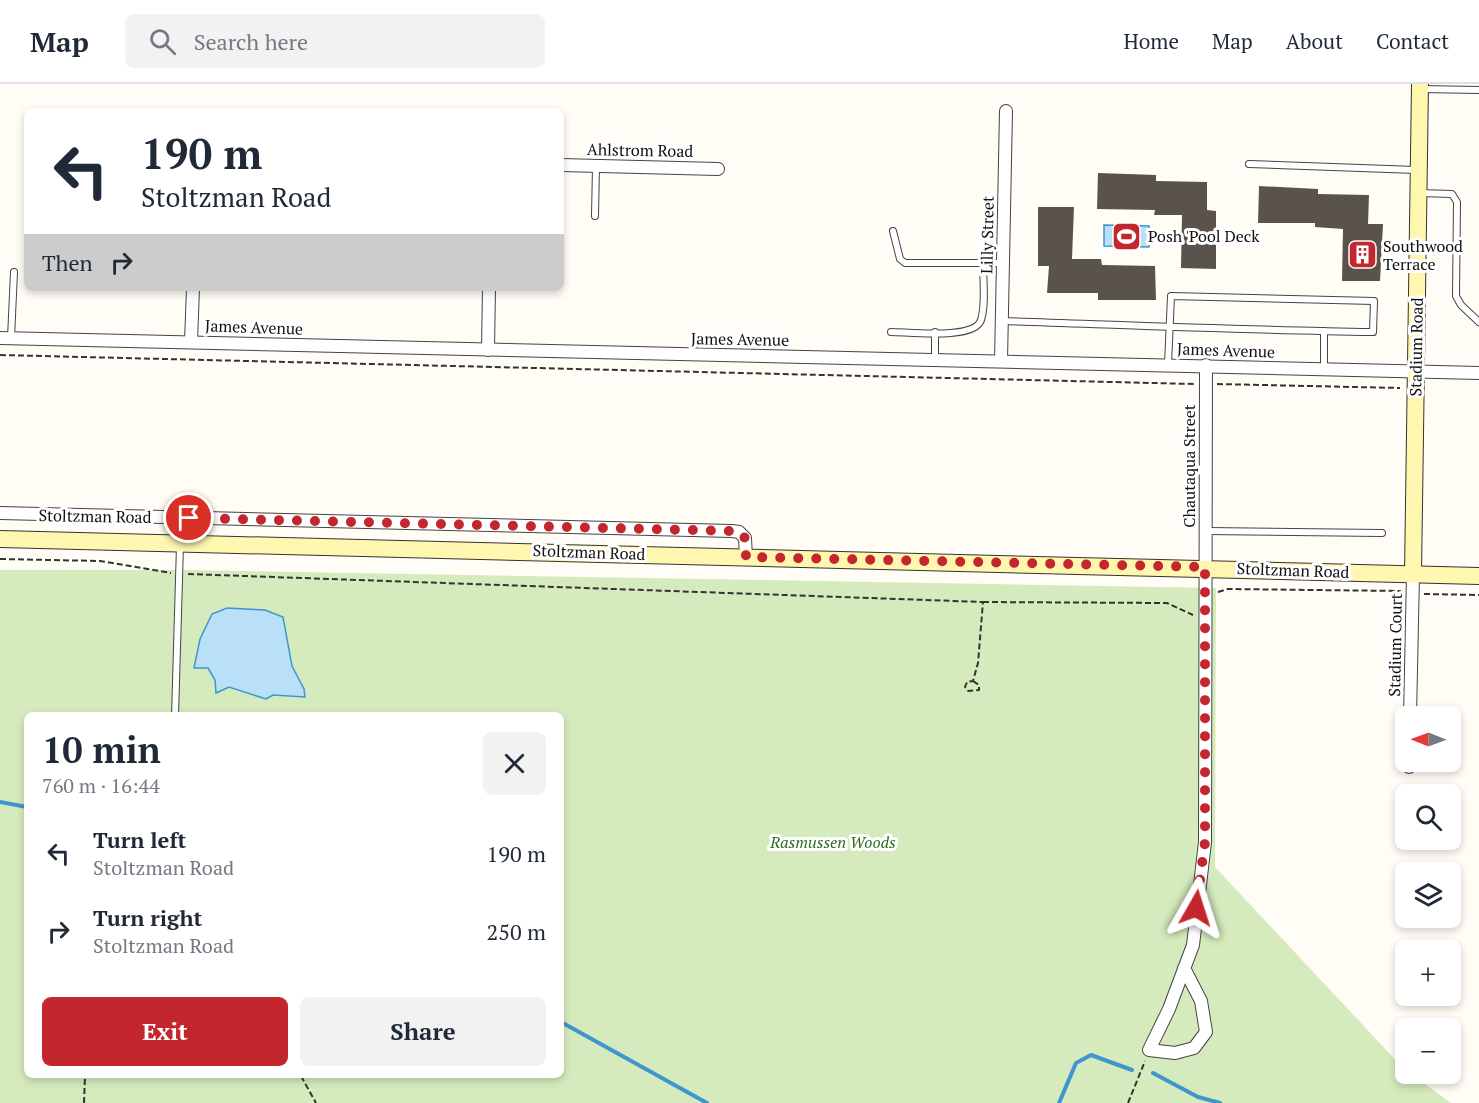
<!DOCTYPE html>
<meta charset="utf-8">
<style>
:root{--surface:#fff;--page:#f2f2f3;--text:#1f2937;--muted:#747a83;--line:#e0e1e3;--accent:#c4262e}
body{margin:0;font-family:"PT Serif",serif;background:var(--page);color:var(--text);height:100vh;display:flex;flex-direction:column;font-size:22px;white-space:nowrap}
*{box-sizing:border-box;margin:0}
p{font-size:20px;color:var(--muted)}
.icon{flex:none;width:33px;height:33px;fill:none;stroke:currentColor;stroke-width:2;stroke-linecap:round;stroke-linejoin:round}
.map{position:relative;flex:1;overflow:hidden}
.details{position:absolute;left:24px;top:628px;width:540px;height:366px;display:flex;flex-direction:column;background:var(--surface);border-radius:9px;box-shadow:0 3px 9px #0003}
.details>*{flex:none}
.banner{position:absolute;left:24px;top:24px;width:540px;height:183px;border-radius:9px;box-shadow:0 3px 9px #0003;background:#fff;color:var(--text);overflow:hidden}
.needle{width:39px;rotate:271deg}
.tools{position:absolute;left:1395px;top:622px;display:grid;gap:12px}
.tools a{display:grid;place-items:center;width:66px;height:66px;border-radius:9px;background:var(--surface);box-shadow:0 3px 9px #0003;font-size:30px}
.pin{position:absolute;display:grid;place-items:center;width:51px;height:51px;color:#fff;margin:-26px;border:3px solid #fff;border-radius:50%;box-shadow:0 2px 6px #0007}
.me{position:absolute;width:66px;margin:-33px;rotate:6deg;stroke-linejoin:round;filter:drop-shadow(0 0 4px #0008)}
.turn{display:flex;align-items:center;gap:21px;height:126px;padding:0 18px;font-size:27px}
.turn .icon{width:78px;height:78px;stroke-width:2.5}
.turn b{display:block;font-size:42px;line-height:51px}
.then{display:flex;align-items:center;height:57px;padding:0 18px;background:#0003;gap:12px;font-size:22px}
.round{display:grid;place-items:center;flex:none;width:63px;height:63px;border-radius:9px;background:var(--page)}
.overview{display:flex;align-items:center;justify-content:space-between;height:102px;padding:0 18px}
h1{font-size:36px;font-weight:800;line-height:45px}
.button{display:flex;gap:12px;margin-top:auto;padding:12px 18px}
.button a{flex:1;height:69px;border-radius:9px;background:var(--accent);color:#fff;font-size:24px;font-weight:800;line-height:69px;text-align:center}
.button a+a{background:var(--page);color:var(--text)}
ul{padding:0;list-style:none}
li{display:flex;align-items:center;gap:18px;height:78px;padding:0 18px}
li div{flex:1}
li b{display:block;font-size:22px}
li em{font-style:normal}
header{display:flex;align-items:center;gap:36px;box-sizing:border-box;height:84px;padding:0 30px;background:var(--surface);border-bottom:2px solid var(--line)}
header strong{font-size:28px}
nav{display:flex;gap:33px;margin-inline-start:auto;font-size:21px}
.search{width:420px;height:54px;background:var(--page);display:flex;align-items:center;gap:15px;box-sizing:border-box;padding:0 21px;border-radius:9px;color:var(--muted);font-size:22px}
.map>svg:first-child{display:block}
.green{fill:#d5ebbd;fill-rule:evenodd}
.water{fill:#b9e0f7;stroke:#3f96cf;stroke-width:1.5}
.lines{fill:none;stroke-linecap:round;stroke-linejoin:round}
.stream{stroke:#3f96cf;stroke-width:4}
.building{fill:#5a524d}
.lane-casing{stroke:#444;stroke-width:8}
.street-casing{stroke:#444;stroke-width:14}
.secondary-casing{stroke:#333;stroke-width:18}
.path{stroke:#333;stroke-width:2;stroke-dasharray:6 3;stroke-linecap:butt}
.lane{stroke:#fff;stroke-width:6}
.street{stroke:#fff;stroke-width:12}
.secondary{stroke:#fff6b0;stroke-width:16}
.route{stroke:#c4262e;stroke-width:10;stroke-dasharray:0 18}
.labels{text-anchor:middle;stroke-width:6;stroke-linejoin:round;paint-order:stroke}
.street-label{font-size:16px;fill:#111;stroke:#fff}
.poi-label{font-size:16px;fill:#111;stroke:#fff;text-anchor:start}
.park-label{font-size:16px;font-style:italic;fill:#2f6b1f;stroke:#fff}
</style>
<header>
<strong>Map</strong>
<div class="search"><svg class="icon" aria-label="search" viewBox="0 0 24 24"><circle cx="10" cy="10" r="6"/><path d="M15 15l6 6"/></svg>Search here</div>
<nav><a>Home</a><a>Map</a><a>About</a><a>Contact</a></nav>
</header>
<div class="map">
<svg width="1479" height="1019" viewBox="0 0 1479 1019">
<rect width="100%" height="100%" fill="#fffdf5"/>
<path class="green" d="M 0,486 L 183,486 L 1216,504 L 1215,783 L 1405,986 L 1406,990 L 1411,990 L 1451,1019 L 0,1019 ZM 27,632 L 561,632 L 561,992 L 27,992 Z"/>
<g class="water">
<polygon points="1104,141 1149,142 1149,163 1104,162"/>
<polygon points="227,524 265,526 283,533 292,582 304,605 305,613 273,611 266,615 229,603 216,609 215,596 208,584 194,584 200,555 212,530"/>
</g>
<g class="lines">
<g class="stream">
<polyline points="0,718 27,723"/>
<polyline points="561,938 707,1019"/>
<polyline points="1153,989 1198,1013 1220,1019"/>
<polyline points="1059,1019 1076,979 1091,971 1132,986"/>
</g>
</g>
<g class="building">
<polygon points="1098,89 1156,91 1156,97 1207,98 1207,126 1216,127 1216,185 1181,184 1182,131 1154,131 1155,126 1097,125"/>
<polygon points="1259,102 1318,105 1318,110 1369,111 1368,140 1383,140 1380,197 1342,197 1343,145 1315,143 1315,139 1258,139"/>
<polygon points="1038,123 1074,123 1072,175 1101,175 1102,181 1155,182 1156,216 1098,216 1098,209 1047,209 1049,182 1038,182"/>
</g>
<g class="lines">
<defs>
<g id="lane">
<polyline points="1420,5 1479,6"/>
<polyline points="1249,80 1416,86"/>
<polyline points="1419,109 1452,110 1457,118 1456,212 1461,221 1479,238"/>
<polyline points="595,132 596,82"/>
<polyline points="893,147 900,175 905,179 1003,179"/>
<path d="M 1002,237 C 1126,241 1250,246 1373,248 L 1374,217 L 1171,212 L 1168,281"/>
<path d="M 891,248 C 909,248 975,256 981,236 C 986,220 983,196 983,179"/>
<polyline points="11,254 14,188"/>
<polyline points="935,275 935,248"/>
<polyline points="1324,285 1324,247"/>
<polyline points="1206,447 1382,449"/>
<polyline points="175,632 180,461"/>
</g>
<g id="street">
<polyline points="561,81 718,85"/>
<polyline points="0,254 1479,289"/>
<polyline points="191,258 193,204"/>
<polyline points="488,266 489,204"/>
<polyline points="1001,277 1006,27"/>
<polyline points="0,429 732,447 739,448 745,454 746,473"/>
<polyline points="1410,633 1413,490"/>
<polyline points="1409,683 1409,678"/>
<polyline points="1184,884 1201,917 1206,948 1194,964 1175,969 1149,966 1169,925 1193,861 1205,758 1206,281"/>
</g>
<g id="secondary">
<polyline points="0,455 1479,492"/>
<polyline points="1413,490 1420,0"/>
</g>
</defs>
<use href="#lane" class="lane-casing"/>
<use href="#street" class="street-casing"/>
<use href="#secondary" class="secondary-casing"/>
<g class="path">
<polyline points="0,271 1194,300"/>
<polyline points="1217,300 1400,304"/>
<polyline points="0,475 100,477 171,489"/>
<polyline points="188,490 983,518 978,579 973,597 967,598 965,603 968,607 979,606 979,601 973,597"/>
<polyline points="1218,508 1228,505 1401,507"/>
<polyline points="1424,510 1479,511"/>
<polyline points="983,518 1167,519 1193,531"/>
<polyline points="301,992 316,1019"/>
<polyline points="84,1019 85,992"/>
<polyline points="1128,1019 1145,977"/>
</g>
<use href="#lane" class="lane"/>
<use href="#street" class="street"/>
<use href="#secondary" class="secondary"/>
</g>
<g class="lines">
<polyline class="route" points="189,434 732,447 739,448 745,454 746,473 1205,483 1205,758 1196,824"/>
</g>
<defs>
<symbol id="stadium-square" viewBox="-11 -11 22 22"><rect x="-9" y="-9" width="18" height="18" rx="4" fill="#c4262e" stroke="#fff"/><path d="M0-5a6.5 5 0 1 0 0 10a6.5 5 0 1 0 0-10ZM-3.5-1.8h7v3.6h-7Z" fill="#fff"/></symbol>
<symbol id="building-square" viewBox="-11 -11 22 22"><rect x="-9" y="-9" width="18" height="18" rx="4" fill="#c4262e" stroke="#fff"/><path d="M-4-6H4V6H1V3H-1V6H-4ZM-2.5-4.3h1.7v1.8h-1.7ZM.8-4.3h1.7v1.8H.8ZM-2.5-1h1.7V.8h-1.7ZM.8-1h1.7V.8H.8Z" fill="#fff"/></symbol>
</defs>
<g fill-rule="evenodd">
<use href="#stadium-square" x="1110" y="136" width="33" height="33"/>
<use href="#building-square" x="1346" y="154" width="33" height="33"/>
</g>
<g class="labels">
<g class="street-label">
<text transform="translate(640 66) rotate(1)" y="6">Ahlstrom Road</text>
<text transform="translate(987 151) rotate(-89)" y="6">Lilly Street</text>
<text transform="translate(254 243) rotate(2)" y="6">James Avenue</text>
<text transform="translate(740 255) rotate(1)" y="6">James Avenue</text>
<text transform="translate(1416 263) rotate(-89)" y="6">Stadium Road</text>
<text transform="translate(1226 266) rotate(2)" y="6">James Avenue</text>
<text transform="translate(1189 382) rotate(-90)" y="6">Chautaqua Street</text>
<text transform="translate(95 432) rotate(1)" y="6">Stoltzman Road</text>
<text transform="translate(589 468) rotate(2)" y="6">Stoltzman Road</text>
<text transform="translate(1293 486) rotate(2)" y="6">Stoltzman Road</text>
<text transform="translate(1395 561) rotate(-89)" y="6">Stadium Court</text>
</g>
<g class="poi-label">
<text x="1148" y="158">Posh 'Pool Deck</text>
<text x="1383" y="168">Southwood<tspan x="1383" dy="18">Terrace</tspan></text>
</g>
<g class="park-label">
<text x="833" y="764">Rasmussen Woods</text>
</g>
</g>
</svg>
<div class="tools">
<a><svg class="needle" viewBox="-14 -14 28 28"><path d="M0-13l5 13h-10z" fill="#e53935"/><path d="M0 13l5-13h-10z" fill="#747a83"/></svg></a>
<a><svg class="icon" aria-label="search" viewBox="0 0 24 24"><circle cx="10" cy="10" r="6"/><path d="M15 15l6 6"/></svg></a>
<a><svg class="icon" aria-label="layers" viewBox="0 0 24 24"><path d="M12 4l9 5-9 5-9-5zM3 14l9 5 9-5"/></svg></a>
<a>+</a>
<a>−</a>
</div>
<div class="pin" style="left:189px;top:434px;background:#d93025"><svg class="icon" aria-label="arrive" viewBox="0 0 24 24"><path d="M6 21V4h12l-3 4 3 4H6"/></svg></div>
<svg class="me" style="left:1196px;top:824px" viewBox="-20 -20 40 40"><path d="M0-17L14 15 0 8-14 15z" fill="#c4262e" stroke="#fff" stroke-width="4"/></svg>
<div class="banner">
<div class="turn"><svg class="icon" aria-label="left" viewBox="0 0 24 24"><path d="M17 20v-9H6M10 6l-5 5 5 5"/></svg><div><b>190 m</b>Stoltzman Road</div></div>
<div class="then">Then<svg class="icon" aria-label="right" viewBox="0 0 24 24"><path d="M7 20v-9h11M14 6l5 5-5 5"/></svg></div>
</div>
<section class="details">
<div class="overview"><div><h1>10 min</h1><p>760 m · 16:44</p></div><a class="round"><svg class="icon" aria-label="close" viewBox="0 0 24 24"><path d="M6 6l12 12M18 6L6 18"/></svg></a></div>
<ul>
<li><svg class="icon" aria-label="left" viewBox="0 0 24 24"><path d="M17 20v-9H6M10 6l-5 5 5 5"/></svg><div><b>Turn left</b><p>Stoltzman Road</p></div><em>190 m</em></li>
<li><svg class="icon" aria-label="right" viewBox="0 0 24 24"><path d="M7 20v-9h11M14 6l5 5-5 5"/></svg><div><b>Turn right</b><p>Stoltzman Road</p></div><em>250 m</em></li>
</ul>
<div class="button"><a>Exit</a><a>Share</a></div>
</section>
</div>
